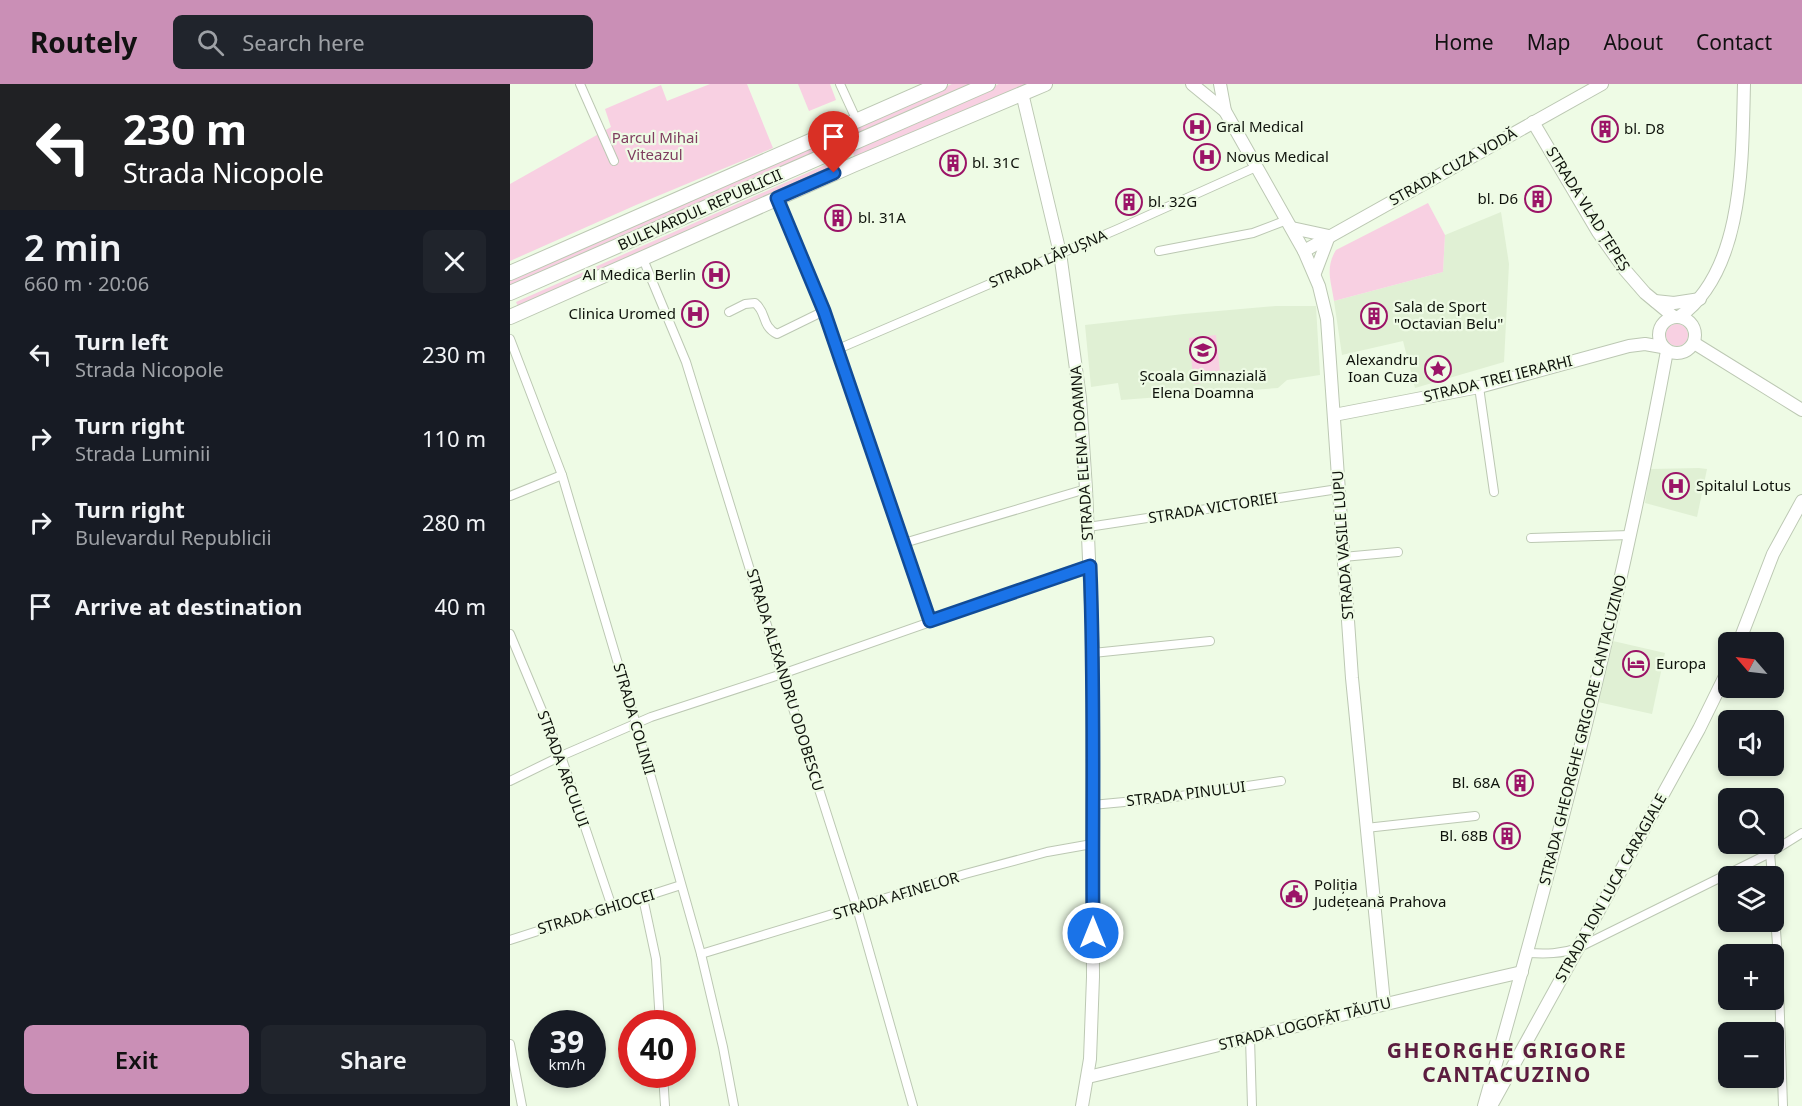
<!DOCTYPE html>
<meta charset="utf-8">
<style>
:root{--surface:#171b24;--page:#20242c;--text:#f1f3f6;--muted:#9ea1a6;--accent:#ca8fb6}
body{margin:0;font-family:"Noto Sans",sans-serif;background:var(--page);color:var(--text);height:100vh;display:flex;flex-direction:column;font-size:22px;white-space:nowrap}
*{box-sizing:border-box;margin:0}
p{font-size:20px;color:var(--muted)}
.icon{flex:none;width:33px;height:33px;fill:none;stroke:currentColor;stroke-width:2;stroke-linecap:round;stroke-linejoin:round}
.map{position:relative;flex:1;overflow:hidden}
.panel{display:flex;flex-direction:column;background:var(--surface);width:510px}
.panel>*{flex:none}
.banner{background:#202124;color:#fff;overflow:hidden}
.needle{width:39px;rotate:298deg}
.controls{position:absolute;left:1208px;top:548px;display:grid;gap:12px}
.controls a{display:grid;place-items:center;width:66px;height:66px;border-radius:9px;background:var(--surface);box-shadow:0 3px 9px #0003;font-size:30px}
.speed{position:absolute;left:18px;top:926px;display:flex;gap:12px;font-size:30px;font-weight:700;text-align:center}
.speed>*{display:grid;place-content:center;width:78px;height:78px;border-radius:50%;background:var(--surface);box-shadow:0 3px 9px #0003;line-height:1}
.speed small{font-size:15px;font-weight:400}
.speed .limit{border:9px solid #d22;background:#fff;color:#111}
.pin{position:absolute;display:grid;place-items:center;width:51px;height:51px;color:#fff;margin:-62px -26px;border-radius:50% 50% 50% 0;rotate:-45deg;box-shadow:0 0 6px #0007}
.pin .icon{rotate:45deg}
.me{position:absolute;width:66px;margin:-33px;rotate:0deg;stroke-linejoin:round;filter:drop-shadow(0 0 4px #0008)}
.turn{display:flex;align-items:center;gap:21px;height:126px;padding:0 24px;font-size:27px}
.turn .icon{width:78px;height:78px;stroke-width:2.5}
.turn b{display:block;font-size:42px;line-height:51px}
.round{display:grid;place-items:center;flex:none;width:63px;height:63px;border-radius:9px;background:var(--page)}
.summary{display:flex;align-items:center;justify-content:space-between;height:102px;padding:0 24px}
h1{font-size:36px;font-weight:600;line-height:45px}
.action{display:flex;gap:12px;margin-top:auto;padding:12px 24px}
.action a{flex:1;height:69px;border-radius:9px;background:var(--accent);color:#111;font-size:24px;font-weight:600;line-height:69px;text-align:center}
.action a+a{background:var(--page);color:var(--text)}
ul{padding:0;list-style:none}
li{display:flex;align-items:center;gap:18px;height:84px;padding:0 24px}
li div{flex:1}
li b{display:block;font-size:22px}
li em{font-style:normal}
header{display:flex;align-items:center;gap:36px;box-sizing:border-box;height:84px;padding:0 30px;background:var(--accent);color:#111}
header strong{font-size:28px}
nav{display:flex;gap:33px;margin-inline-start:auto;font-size:21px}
.search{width:420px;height:54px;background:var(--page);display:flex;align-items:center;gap:15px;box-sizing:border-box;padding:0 21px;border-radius:9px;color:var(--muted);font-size:22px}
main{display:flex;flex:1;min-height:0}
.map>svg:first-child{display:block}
.built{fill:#e0f0d4}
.green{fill:#f8d0e2}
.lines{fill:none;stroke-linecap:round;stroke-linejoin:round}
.street-casing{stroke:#bcc8b3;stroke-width:10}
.secondary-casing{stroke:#bcc8b3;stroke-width:14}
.primary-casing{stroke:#bcc8b3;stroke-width:16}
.street{stroke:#fff;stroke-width:8}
.secondary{stroke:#fff;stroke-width:12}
.primary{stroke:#fff;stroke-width:14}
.route-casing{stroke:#114b97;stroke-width:15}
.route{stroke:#1a73e8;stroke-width:10}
.labels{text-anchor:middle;stroke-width:4.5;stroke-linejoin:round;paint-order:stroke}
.poi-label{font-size:15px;fill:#0f130c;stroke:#eefbe5;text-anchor:start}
.park-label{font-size:15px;fill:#7f3d5f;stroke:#eefbe5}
.street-label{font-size:15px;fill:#0f130c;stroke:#eefbe5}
.district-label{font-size:21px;font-weight:bold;letter-spacing:1.5px;fill:#5c1d3f;stroke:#eefbe5}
</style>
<header>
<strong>Routely</strong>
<div class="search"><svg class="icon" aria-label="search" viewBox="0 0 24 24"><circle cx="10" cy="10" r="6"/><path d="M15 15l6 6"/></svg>Search here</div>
<nav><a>Home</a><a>Map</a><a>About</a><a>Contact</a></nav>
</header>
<main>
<section class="panel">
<div class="banner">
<div class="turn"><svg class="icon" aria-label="left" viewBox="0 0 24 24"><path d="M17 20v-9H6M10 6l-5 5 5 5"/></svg><div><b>230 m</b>Strada Nicopole</div></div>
</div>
<div class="summary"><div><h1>2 min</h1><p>660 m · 20:06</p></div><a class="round"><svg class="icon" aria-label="close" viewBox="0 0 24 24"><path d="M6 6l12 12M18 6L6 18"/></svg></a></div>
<ul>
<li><svg class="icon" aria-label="left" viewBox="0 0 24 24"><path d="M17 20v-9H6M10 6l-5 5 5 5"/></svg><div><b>Turn left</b><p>Strada Nicopole</p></div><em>230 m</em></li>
<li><svg class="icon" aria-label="right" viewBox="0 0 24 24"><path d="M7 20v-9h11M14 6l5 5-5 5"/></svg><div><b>Turn right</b><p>Strada Luminii</p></div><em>110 m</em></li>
<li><svg class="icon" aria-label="right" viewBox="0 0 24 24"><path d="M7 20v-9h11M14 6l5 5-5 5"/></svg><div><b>Turn right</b><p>Bulevardul Republicii</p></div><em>280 m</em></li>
<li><svg class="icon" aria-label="arrive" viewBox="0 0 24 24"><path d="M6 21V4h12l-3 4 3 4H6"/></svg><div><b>Arrive at destination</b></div><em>40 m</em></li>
</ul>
<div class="action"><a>Exit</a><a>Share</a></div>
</section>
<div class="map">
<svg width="1292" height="1022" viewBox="0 0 1292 1022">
<rect width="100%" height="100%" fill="#eefbe5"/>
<g class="built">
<polygon points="991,128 999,180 994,278 905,304 893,257 832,271 824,217 933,188 935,151"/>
<polygon points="766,222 806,222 810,291 777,296 768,304 611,316 608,299 581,303 575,241 674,230"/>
<polygon points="1189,384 1197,385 1187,433 1135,419 1140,385"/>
<polygon points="1103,557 1155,569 1142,630 1088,618"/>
</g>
<g class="green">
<polygon points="200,0 237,0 263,64 126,121 0,177 0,100 101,43 95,25 151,1 157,17"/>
<polygon points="288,0 320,0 326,16 299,27"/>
<polygon points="442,0 467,0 338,56 334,48"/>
<polygon points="489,0 516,0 345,75 342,66"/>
<polygon points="323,55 327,63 0,202 0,197"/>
<polygon points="333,73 336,80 9,225 6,218"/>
<path d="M 918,119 L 935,151 L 933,188 L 824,217 C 821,197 815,184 826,166 Z"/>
<circle cx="1167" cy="251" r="11"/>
<polygon points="706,251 711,297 684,300 679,254"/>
</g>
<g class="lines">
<defs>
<g id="street">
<polyline points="70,0 104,77"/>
<polyline points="330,0 347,37"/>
<polyline points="267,114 314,227 420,537"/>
<polyline points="649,167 743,149 777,136"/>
<polyline points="133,175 176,278 272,590 347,824 403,1022"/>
<path d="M 219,228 L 235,220 L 245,219 C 257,228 251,242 267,250 L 314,227"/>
<polyline points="0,255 52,391 128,647 191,870 213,963 224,1022"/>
<polyline points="328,265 608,145 746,83"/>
<polyline points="969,303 984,408"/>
<polyline points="0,412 52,391"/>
<polyline points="578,443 828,405"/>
<polyline points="1021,454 1120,451"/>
<polyline points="394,459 576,405"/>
<polyline points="833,473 888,468"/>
<polyline points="0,550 51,672 102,823"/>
<polyline points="583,569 700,557"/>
<polyline points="0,697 51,672 141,633 272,590 580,482"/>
<polyline points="582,721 657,714 771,697"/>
<polyline points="856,744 965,732"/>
<polyline points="1260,769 1262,792"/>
<polyline points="1263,806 1268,874 1273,1022"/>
<polyline points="133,814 146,875 150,939"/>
<polyline points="0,856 171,801"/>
<path d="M 1017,869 C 1036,870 1051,870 1068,864 L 1260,769 L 1292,749"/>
<polyline points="191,870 455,790 537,768 582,760"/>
<polyline points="740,954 742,1022"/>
<polyline points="0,960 12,1022"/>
<polyline points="153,990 155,1022"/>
</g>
<g id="secondary">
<polyline points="682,0 715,27"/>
<polyline points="710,0 715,27 794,167 809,202 817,235 842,594 874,919"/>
<polyline points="512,9 550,169 570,314 576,405 583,569 582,721 583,893 580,975 572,1022"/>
<polyline points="1023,38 1088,148 1115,186 1135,209 1164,233"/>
<polyline points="782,144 819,152"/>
<polyline points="794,167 1092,0"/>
<polyline points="805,189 819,152"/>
<polyline points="1145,217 1164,219 1190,215"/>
<circle cx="1167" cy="251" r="18"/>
<path d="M 1169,233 C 1235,187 1232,72 1234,0"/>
<polyline points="1184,259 1292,326"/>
<polyline points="824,331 969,303 1119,262 1135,260 1152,263"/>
<polyline points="1229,558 1263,470 1292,417"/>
<path d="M 578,993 C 723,958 867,921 1012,888"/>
<path d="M 974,1022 C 1045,773 1110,522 1157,267"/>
<polyline points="981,1022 1189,645 1218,586"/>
</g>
<g id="primary">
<polyline points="0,189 430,0"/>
<polyline points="0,209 478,0"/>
<polyline points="0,233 343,81 535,0"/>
</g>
</defs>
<use href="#street" class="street-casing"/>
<use href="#secondary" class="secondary-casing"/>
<use href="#primary" class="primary-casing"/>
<use href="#street" class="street"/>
<use href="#secondary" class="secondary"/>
<use href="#primary" class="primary"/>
</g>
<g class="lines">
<defs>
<path id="route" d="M 324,89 L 267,114 L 314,227 L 420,537 L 580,482 C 585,604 582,727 583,849"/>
</defs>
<use href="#route" class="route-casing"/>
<use href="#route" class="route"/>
</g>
<defs>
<symbol id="hospital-ring" viewBox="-11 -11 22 22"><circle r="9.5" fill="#eefbe5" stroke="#9b1467" stroke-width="1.5"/><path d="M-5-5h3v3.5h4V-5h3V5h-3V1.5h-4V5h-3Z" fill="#9b1467"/></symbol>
<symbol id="building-ring" viewBox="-11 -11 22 22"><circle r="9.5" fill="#eefbe5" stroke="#9b1467" stroke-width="1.5"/><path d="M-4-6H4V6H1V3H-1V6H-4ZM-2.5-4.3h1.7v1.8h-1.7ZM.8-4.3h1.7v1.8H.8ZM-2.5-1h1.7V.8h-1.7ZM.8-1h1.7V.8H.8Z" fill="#9b1467"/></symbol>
<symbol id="school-ring" viewBox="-11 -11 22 22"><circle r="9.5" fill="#eefbe5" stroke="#9b1467" stroke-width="1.5"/><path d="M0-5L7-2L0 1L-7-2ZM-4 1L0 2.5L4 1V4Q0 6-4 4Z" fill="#9b1467"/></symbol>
<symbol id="sight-ring" viewBox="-11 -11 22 22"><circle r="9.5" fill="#eefbe5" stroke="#9b1467" stroke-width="1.5"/><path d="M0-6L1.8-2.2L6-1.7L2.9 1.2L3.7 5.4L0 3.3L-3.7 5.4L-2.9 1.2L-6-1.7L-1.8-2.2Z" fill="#9b1467"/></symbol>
<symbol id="hotel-ring" viewBox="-11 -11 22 22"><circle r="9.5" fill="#eefbe5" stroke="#9b1467" stroke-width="1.5"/><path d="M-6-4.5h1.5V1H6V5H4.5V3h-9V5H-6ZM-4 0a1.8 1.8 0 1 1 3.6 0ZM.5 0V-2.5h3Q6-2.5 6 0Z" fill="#9b1467"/></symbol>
<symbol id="civic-ring" viewBox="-11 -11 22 22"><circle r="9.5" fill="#eefbe5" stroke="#9b1467" stroke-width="1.5"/><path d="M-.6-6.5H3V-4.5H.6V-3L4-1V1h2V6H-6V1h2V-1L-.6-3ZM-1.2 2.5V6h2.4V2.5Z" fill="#9b1467"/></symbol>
</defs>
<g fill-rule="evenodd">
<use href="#hospital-ring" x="672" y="28" width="30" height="30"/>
<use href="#building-ring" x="1080" y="30" width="30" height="30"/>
<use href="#hospital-ring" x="682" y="58" width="30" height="30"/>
<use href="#building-ring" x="428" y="64" width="30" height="30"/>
<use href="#building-ring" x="1013" y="100" width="30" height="30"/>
<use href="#building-ring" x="604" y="103" width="30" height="30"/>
<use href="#building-ring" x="313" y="119" width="30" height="30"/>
<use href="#hospital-ring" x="191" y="176" width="30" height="30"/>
<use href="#hospital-ring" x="170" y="215" width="30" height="30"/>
<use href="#building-ring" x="849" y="217" width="30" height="30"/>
<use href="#school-ring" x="678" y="251" width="30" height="30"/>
<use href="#sight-ring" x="913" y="270" width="30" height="30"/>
<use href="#hospital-ring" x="1151" y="387" width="30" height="30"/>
<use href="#hotel-ring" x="1111" y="565" width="30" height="30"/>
<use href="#building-ring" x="995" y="684" width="30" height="30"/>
<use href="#building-ring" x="982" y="737" width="30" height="30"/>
<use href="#civic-ring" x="769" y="795" width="30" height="30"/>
</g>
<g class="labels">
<g class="poi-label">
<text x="706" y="48">Gral Medical</text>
<text x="1114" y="50">bl. D8</text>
<text x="716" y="78">Novus Medical</text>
<text x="462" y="84">bl. 31C</text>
<text x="1008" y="120" text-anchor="end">bl. D6</text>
<text x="638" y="123">bl. 32G</text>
<text x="348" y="139">bl. 31A</text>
<text x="186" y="196" text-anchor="end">Al Medica Berlin</text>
<text x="884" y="228">Sala de Sport<tspan x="884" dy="17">"Octavian Belu"</tspan></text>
<text x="166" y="235" text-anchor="end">Clinica Uromed</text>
<text x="908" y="281" text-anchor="end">Alexandru<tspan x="908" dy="17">Ioan Cuza</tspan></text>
<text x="693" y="297" text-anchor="middle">Școala Gimnazială<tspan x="693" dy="17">Elena Doamna</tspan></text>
<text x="1186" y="407">Spitalul Lotus</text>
<text x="1146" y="585">Europa</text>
<text x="990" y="704" text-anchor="end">Bl. 68A</text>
<text x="978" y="757" text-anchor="end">Bl. 68B</text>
<text x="804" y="806">Poliția<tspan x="804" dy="17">Județeană Prahova</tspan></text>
</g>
<g class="park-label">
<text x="145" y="59">Parcul Mihai<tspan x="145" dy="17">Viteazul</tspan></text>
</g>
<g class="street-label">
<text transform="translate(943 83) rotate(-29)" y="5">STRADA CUZA VODĂ</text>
<text transform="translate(1078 125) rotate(58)" y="5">STRADA VLAD ȚEPEȘ</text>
<text transform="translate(190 126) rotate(-24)" y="5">BULEVARDUL REPUBLICII</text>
<text transform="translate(538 175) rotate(-23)" y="5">STRADA LĂPUȘNA</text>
<text transform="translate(988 295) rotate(-14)" y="5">STRADA TREI IERARHI</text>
<text transform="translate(572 369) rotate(-94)" y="5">STRADA ELENA DOAMNA</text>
<text transform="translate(703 424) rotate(-9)" y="5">STRADA VICTORIEI</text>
<text transform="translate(833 461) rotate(-94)" y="5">STRADA VASILE LUPU</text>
<text transform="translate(275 596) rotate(73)" y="5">STRADA ALEXANDRU ODOBESCU</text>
<text transform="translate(124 635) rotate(74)" y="5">STRADA COLINII</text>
<text transform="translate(1073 646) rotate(-76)" y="5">STRADA GHEORGHE GRIGORE CANTACUZINO</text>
<text transform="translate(53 685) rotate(70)" y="5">STRADA ARCULUI</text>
<text transform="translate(676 710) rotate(-7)" y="5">STRADA PINULUI</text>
<text transform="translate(1101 804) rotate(-61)" y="5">STRADA ION LUCA CARAGIALE</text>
<text transform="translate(386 812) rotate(-17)" y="5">STRADA AFINELOR</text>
<text transform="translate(86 828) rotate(-17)" y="5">STRADA GHIOCEI</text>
<text transform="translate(795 940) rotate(-14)" y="5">STRADA LOGOFĂT TĂUTU</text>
</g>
<g class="district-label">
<text x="997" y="974">GHEORGHE GRIGORE<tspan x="997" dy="24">CANTACUZINO</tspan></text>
</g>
</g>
</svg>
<div class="controls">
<a><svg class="needle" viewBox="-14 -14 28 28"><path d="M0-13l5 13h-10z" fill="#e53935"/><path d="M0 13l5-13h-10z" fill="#9ea1a6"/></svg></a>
<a><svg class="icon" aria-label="sound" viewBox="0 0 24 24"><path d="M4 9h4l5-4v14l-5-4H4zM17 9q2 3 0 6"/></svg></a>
<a><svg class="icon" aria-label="search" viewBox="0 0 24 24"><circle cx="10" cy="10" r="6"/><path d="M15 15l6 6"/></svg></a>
<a><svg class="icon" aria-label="layers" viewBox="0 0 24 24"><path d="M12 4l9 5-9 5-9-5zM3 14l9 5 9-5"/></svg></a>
<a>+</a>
<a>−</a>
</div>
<div class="speed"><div>39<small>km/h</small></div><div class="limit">40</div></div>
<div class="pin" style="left:324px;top:89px;background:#d93025"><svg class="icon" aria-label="arrive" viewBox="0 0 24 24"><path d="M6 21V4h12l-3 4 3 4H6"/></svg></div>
<svg class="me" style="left:583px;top:849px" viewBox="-20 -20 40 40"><circle r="17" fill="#1a73e8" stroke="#fff" stroke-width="3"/><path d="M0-11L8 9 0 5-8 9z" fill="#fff"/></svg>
</div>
</main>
